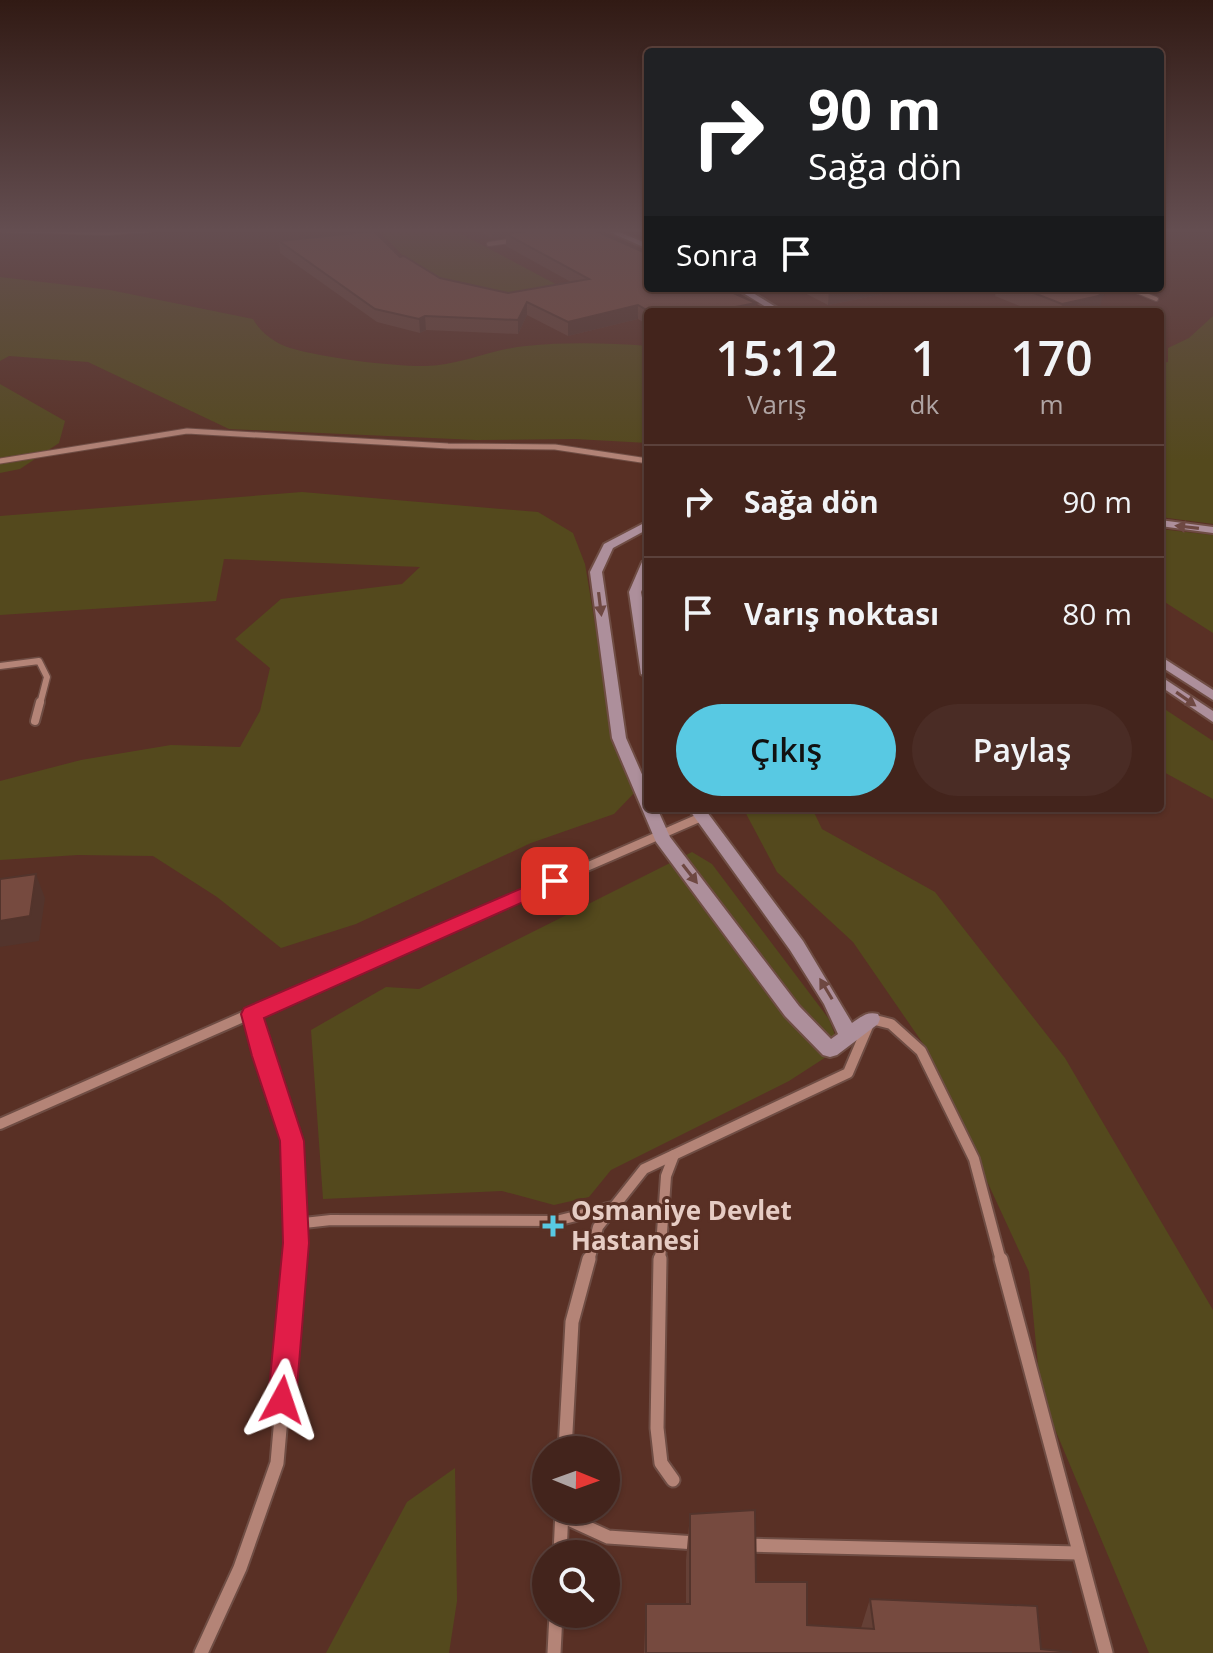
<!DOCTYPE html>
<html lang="tr">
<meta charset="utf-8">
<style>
:root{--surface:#43241c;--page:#4a2c25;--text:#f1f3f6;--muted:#afa4a3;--line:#5b413b;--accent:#58c9e3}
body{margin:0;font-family:"Open Sans",sans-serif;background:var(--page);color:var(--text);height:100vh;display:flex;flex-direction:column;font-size:30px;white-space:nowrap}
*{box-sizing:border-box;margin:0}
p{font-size:26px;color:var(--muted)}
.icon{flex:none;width:44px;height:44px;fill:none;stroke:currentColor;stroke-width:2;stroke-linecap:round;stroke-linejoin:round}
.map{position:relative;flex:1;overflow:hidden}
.sheet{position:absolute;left:644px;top:308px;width:520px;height:504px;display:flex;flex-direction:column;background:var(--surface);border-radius:8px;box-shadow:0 2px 6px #0004,0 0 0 2px var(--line)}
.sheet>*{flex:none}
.banner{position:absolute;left:644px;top:48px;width:520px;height:244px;border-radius:8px;box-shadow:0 2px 6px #0004,0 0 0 2px var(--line);background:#202124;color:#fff;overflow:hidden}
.needle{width:52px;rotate:91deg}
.fabs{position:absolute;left:532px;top:1436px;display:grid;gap:16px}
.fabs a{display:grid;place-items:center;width:88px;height:88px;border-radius:50%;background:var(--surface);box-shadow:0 2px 6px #0004,0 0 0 2px var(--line);font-size:40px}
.pin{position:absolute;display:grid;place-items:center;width:68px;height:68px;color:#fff;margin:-34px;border-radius:16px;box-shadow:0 4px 12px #0006}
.me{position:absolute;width:88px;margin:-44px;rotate:5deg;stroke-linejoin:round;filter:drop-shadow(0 0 6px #0008)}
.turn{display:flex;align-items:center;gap:28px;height:168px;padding:0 32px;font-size:36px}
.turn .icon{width:104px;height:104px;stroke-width:2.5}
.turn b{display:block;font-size:56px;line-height:68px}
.then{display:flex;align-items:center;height:76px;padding:0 32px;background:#0003;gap:16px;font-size:30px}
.eta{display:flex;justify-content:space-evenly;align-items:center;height:136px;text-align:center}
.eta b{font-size:48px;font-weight:600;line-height:56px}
.action{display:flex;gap:16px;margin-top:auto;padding:16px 32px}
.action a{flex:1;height:92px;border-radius:48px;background:var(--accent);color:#111;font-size:32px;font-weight:600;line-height:92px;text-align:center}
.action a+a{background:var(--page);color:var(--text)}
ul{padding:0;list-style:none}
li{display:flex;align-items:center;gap:24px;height:112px;padding:0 32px;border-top:2px solid var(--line)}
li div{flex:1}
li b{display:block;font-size:30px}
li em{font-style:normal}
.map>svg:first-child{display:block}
.green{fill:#54491d}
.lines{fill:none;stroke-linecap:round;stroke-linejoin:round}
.street-far5-casing{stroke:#6f4d44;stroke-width:6}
.street-far4-casing{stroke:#6f4d44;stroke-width:7}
.street-far3-casing{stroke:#6f4d44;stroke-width:9}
.street-far2-casing{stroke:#6f4d44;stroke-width:12}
.street-far1-casing{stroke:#6f4d44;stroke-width:14}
.street-casing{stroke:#6f4d44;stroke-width:17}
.secondary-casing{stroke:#6f4d44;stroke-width:4}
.street-far5{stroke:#b48477;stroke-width:4}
.street-far4{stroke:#b48477;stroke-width:5}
.street-far3{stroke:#b48477;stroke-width:6}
.street-far2{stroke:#b48477;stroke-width:8}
.street-far1{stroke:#b48477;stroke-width:10}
.street{stroke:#b48477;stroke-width:13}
.secondary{fill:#ad8f9b;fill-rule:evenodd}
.wall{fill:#654036}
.shaded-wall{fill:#53342c}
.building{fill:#764a3f;stroke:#53342c;stroke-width:2}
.oneway{fill:#6e4842}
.route{fill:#e11d48;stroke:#92132f;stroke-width:2}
.poi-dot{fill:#58c9e3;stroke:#593025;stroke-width:3}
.labels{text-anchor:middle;stroke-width:6;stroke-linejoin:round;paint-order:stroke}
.near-poi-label{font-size:26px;font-weight:bold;fill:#e6ccc4;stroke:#593025;text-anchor:start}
</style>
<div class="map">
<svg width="1213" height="1653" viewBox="0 0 1213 1653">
<rect width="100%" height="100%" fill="#593025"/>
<g class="green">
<polygon points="378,230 454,230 561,287 521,298 451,288 413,266"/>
<path d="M 0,277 L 110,290 L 253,319 C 261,333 275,343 290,348 C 324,358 388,366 424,366 C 459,366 492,349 526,346 C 566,342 608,343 648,346 L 648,443 L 575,439 L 476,440 L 229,429 L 88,362 L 9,356 L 0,361 Z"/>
<polygon points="1213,316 1213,524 1160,517 1160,363 1168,362 1168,348 1189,338"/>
<polygon points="0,384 65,421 59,443 20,469 0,473"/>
<polygon points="302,492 538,512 573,533 585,564 596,630 639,788 614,814 531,843 356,924 281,948 217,897 153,856 78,855 0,860 0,781 81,760 171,745 240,747 260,711 270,668 235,639 281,599 402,584 420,567 224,559 216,601 0,615 0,516"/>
<polygon points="1160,529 1213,535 1213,633 1160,599"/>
<polygon points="1160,706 1213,741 1213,799 1160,770"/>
<polygon points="743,808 812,808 822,829 935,892 1065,1058 1213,1310 1213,1653 1149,1653 1041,1396 1029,1272 924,1045 853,942 777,872"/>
<polygon points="692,852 712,864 829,1019 840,1048 789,1081 611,1170 589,1197 554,1205 502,1191 323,1199 311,1030 386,987 419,989"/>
<polygon points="455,1468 457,1601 449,1653 326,1653 407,1502"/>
</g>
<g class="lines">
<defs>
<g id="street-far5">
<polyline points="0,230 108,233 150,230"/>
<polyline points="489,244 516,240"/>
<polyline points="1129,288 1156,299"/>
</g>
<polyline id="street-far4" points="0,461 187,431 448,446 555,447 648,461"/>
<polyline id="street-far3" points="0,666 39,661 47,677 40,704"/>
<g id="street-far2">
<polyline points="35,721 40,702"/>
<polyline points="396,950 699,818 705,822"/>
</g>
<g id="street-far1">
<polyline points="252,1014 292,1141 294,1261"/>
<polyline points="0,1124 400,948"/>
<polyline points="295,1224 331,1220 556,1221 612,1207"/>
<polyline points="589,1261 598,1227 644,1169 848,1073 871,1019 891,1024 921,1051 974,1159 1001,1261"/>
<polyline points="660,1261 666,1176 674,1155"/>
</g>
<g id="street">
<polyline points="660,1259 657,1428 661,1463 673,1480"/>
<polyline points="1001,1259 1106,1653"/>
<polyline points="565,1450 572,1322 589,1259"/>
<polyline points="562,1516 608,1537 696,1543"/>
<polyline points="746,1545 1078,1553"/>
<polyline points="560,1554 562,1510"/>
<polyline points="201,1653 240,1568 277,1463 295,1259"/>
<polyline points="554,1653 556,1614"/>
</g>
<g id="secondary">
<polygon points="605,230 614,230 648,244 648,249"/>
<polygon points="735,288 745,288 784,312 774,312"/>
<polygon points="1160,520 1213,527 1213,533 1160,526"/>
<path d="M 648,521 L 648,529 L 613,548 L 602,572 L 626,738 L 648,788 L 648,808 L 657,808 L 670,837 L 799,1006 L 831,1039 L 838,1034 L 824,1004 L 790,950 L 688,808 L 704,808 L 803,941 L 852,1023 C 861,1017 867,1011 878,1014 L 880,1019 L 878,1024 L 837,1055 L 830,1057 L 823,1055 L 785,1016 L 656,842 L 612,738 L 590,572 L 604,544 Z"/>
<polygon points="648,558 648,576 641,592 648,633 648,678 641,674 629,592 642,562"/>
<polygon points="1160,656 1213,690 1213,700 1160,666"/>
<polygon points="1160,676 1213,711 1213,722 1160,686"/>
</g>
</defs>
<use href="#street-far5" class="street-far5-casing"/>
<use href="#street-far4" class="street-far4-casing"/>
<use href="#street-far3" class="street-far3-casing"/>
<use href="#street-far2" class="street-far2-casing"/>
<use href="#street-far1" class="street-far1-casing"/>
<use href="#street" class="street-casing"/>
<use href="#secondary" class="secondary-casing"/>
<use href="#street-far5" class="street-far5"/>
<use href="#street-far4" class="street-far4"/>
<use href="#street-far3" class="street-far3"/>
<use href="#street-far2" class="street-far2"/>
<use href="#street-far1" class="street-far1"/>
<use href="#street" class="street"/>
<use href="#secondary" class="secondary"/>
</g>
<g class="wall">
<polygon points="476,230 605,230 605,233 603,234 756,303 755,312 648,312 648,325 638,319 568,336 527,315 518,334 426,330 420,333 377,322 280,253 279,241 400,257 440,278 508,293 571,282 506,246 506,236 492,238"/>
<polygon points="795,288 913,288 828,305"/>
<polygon points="997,288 1085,288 1099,312 1035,312 995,296"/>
<polygon points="690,1514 756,1582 807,1625 861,1628 870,1599 1041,1649 1071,1653 644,1653 646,1604 686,1604 686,1560"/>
</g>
<g class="shaded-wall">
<polygon points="492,230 547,230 506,234 506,236 492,238"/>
<polygon points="583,230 605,230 605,233 583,237"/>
<polygon points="829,288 913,288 828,305"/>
<polygon points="1103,295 1099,312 1061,312 1062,304"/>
<polygon points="527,302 527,315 518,334 518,320"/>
<polygon points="756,303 755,312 710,312"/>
<polygon points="638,305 638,319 568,336 568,322"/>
<polygon points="425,316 426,330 420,333 419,319"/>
<polygon points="36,874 45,898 39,941 0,947 0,921"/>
</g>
<g class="building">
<polygon points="534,230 594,230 648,254 648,288 722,288 756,303 710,312 650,312 638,305 568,322 527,302 518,320 425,316 419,319 375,309 279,241 374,231 400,257 404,256 440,278 508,293 589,279 506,234"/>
<polygon points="1021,288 1085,288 1103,295 1062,304"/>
<polygon points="36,874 30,916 0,921 0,879"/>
<polygon points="755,1510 756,1582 807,1582 807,1625 874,1629 870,1599 1037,1606 1041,1649 1071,1652 1071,1653 646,1653 646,1604 690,1604 690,1514"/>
</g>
<defs><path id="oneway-solid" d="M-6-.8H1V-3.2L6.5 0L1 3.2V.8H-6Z" transform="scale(2)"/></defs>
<g class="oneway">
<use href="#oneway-solid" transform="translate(1187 527) rotate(-173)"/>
<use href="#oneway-solid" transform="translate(600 604) rotate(83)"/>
<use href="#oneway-solid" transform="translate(1186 699) rotate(35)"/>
<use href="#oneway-solid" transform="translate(690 874) rotate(52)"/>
<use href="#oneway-solid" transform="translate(826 989) rotate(-121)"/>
</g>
<linearGradient id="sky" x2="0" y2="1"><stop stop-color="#311a14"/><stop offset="0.5" stop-color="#644e51"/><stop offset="1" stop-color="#644e51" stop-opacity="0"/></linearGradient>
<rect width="1213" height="461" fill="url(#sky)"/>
<polygon class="route" points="555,874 561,876 564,881 561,885 264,1018 304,1141 309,1243 296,1400 292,1410 282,1414 272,1410 268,1400 283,1243 280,1141 252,1056 241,1014 244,1008"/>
<path class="poi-dot" d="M549 1214h8v8h8v8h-8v8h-8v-8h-8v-8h8z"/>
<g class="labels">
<g class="near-poi-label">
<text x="571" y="1220">Osmaniye Devlet<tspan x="571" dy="30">Hastanesi</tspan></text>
</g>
</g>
</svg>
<div class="fabs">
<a><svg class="needle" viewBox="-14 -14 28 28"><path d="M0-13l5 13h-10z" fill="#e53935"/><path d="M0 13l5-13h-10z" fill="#afa4a3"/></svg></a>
<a><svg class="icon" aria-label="search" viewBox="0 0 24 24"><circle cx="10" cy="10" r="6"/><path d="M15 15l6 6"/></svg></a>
</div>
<div class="pin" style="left:555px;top:881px;background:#d93025"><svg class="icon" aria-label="arrive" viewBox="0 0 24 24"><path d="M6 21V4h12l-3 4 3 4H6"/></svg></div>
<svg class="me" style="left:282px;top:1400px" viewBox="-20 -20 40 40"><path d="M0-17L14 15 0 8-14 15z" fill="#e11d48" stroke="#fff" stroke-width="4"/></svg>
<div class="banner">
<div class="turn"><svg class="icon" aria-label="right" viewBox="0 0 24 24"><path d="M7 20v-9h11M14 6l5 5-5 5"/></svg><div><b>90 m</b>Sağa dön</div></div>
<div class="then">Sonra<svg class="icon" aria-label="arrive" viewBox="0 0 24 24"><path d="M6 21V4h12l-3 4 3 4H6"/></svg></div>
</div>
<section class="sheet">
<div class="eta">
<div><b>15:12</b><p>Varış</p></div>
<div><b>1</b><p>dk</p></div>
<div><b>170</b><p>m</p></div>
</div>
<ul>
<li><svg class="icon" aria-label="right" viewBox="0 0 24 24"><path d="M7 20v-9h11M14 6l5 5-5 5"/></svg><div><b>Sağa dön</b></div><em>90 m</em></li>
<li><svg class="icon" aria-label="arrive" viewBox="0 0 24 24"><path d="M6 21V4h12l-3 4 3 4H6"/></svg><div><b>Varış noktası</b></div><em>80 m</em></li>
</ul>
<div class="action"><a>Çıkış</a><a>Paylaş</a></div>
</section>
</div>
